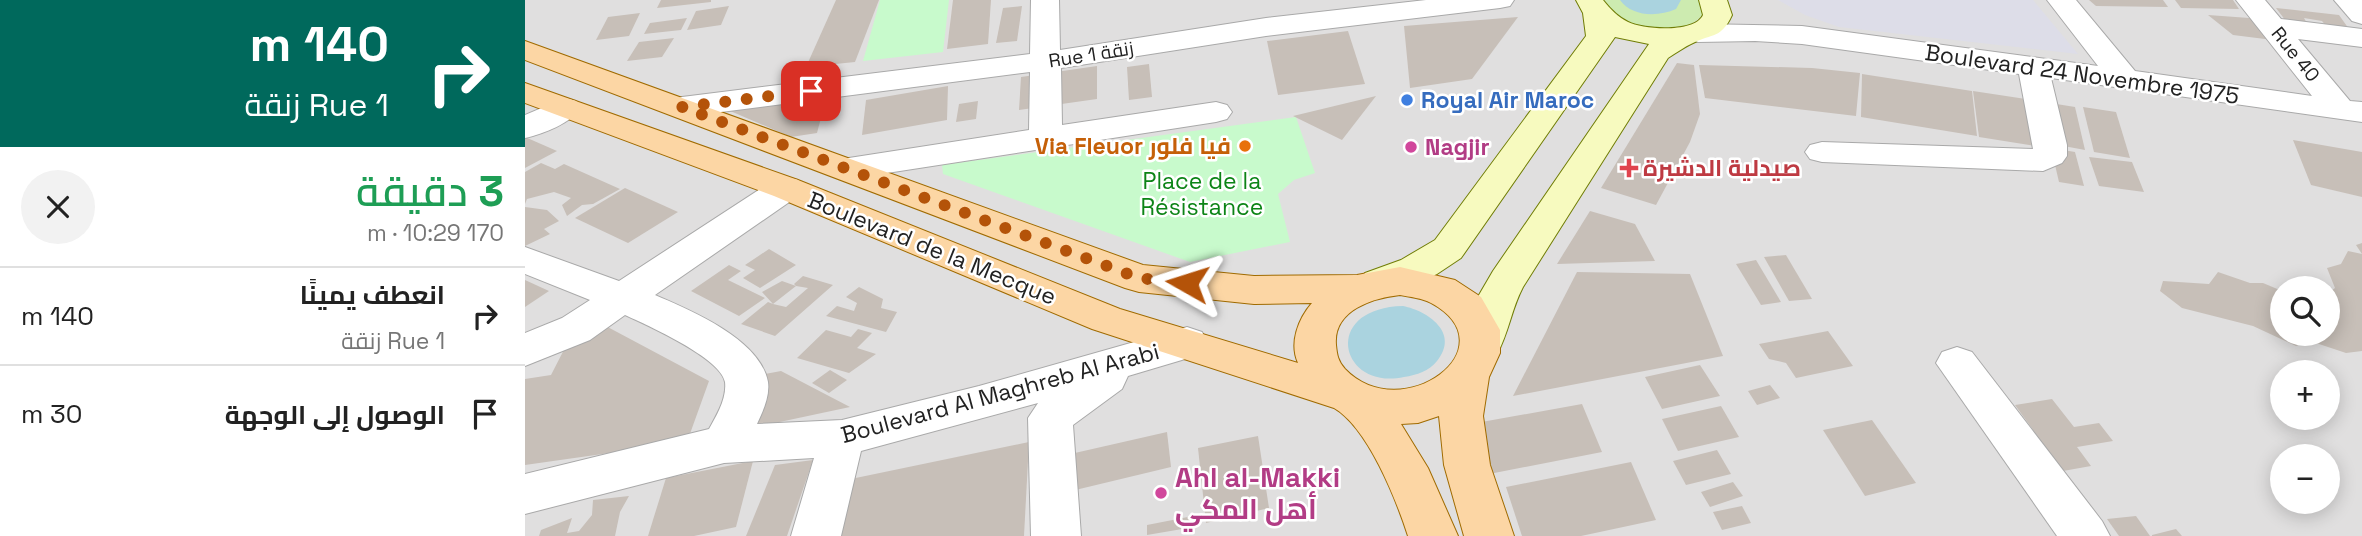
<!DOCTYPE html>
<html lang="ar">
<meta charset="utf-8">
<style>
:root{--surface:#fff;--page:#f2f2f2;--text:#222;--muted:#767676;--line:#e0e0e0}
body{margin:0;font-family:"Space Grotesk",Cairo,sans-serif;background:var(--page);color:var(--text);direction:rtl;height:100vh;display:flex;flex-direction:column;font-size:26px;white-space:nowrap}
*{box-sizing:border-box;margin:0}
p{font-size:23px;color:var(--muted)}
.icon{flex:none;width:38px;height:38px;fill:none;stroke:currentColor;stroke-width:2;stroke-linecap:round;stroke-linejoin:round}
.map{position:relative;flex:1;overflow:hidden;direction:ltr}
.drawer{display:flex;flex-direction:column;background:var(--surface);width:525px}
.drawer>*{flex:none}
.hud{background:#00695c;color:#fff;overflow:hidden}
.controls{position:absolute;left:1745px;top:276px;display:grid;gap:14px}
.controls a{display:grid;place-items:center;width:70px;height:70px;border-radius:50%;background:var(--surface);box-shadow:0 4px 18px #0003;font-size:35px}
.pin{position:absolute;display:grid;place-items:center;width:60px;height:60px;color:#fff;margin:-30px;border-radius:14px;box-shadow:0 4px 10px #0006}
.me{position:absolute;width:77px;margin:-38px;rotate:276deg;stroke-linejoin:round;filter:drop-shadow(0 0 5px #0008)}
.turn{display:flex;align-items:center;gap:24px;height:147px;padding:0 21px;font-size:32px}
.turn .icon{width:91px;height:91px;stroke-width:2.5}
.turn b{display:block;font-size:49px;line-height:60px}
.round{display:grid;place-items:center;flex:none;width:74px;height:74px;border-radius:37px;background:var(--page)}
.overview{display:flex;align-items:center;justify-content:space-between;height:119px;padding:0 21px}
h1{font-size:42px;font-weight:600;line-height:52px;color:#1e9e55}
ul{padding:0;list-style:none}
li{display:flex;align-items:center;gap:21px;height:98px;padding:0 21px;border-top:2px solid var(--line)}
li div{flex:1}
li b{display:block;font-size:26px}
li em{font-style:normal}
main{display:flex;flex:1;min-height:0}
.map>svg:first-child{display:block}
.residential{fill:#e0dfdf;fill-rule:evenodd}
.grass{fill:#cdebb0}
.park{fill:#c8facc}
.plaza{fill:#dddde8}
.water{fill:#aad3df}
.building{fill:#c7bfb8;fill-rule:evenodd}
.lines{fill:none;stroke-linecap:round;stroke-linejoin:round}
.street-casing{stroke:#a9a9a9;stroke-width:2}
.secondary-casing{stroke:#707d05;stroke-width:2}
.primary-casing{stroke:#a06b00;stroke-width:2}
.street{fill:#fff;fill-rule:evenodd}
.secondary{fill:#f7fabf;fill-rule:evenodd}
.primary{fill:#fcd6a4;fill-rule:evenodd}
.route{stroke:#b45309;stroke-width:12;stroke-dasharray:0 21.6}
.shop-dot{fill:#3f7fe0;stroke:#fff;stroke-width:2.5}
.food-dot{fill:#e8710a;stroke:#fff;stroke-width:2.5}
.hotel-dot{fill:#d1479c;stroke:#fff;stroke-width:2.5}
.health-dot{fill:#e0444e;stroke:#fff;stroke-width:2.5}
.labels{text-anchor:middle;stroke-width:5;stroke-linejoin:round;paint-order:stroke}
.far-street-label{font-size:19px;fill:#222;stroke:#fff}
.street-label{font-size:23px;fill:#222;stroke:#fff}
.shop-label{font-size:23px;font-weight:bold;fill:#366cbe;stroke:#fff;text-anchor:start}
.food-label{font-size:23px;font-weight:bold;fill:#c56008;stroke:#fff;text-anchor:end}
.hotel-label{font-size:23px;font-weight:bold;fill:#b23c85;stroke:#fff;text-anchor:start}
.health-label{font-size:23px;font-weight:bold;fill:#be3a42;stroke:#fff;text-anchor:start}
.park-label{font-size:23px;fill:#0c8416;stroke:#fff}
.near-hotel-label{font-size:28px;font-weight:bold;fill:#b23c85;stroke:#fff;text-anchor:start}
</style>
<main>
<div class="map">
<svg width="1837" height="536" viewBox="0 0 1837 536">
<rect width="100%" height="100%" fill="#f2efe9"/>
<path class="residential" d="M 0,0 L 1837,0 L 1837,536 L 0,536 ZM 1757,289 L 1802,289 L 1802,334 L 1757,334 ZM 1757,373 L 1802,373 L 1802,418 L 1757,418 ZM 1757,457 L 1802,457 L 1802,502 L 1757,502 Z"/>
<path class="grass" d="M 1079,0 L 1175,0 L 1178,14 C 1161,36 1121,33 1099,20 C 1090,15 1085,8 1079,0 Z"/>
<g class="park">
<polygon points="355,0 424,0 418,52 338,61"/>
<polygon points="771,117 790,173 769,180 753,194 765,242 665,262 418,174 417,165"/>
</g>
<polygon class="plaza" points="1253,0 1508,0 1553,54 1314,27 1280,15"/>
<g class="water">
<path d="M 1095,0 L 1156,0 L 1151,9 C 1133,17 1107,17 1095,0 Z"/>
<path d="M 878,306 C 903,311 935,333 912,361 C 904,371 892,375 879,377 C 815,391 795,308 878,306 Z"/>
</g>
<g class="building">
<polygon points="136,0 186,0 186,2 132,8"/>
<polygon points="311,0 354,0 330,62 281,67"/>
<polygon points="428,0 466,0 463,44 422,49"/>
<polygon points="1564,0 1638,0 1643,7 1571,6"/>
<polygon points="1650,0 1708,0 1714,9 1656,8"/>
<polygon points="204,6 196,25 162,30 171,11"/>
<polygon points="497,6 492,41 471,43 478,8"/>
<polygon points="1751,8 1814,15 1824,29 1802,27 1797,21 1779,18 1783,25 1764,25"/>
<polygon points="115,13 104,36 71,40 83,17"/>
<polygon points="1683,15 1738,19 1756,41 1708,35"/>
<polygon points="993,17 947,79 885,88 879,26"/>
<polygon points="162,18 156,30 119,34 125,23"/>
<polygon points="823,31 840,84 753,95 742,41"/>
<polygon points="149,38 137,57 102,61 114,42"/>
<polygon points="1152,63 1169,65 1175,114 1165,142 1131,205 1076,188"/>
<polygon points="624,64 627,97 604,100 602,67"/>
<polygon points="1174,65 1287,68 1335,73 1331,116 1180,98"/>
<polygon points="572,66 572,99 494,110 496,77"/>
<polygon points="1337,74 1447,91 1452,136 1336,117"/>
<polygon points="423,86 422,120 337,135 341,100"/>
<polygon points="1448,91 1514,101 1523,148 1454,137"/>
<polygon points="302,95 292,133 266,137 203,110"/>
<polygon points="851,96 817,140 768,116"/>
<polygon points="453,101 451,119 431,122 434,104"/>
<polygon points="1519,102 1550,107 1560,150 1528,144"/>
<polygon points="1558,107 1591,112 1605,158 1569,152"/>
<polygon points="0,137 32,151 0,168"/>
<polygon points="1768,140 1837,152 1837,197 1786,185"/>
<polygon points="1526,148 1550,152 1559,186 1534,182"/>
<polygon points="1564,157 1607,162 1619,192 1574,186"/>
<polygon points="16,163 30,169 39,164 95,189 68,204 57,205 42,216 37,205 46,198 29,192 2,199 0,204 0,172"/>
<polygon points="100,188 153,212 103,243 50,218"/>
<polygon points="0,207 22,210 34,221 19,229 25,234 0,246"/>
<polygon points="1065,211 1110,224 1130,261 1032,264"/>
<polygon points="1837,243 1837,351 1821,353 1785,341 1771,346 1728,326 1657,308 1635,291 1638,281 1684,284 1693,272 1725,283 1738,283 1757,291 1757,334 1802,334 1802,294 1810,288 1802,268 1816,264 1823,251 1837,254 1831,245"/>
<polygon points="244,249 271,265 235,288 218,278 230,270 220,265"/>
<polygon points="1261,255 1287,299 1264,301 1239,257"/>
<polygon points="1231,260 1256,302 1236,305 1211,264"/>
<polygon points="204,265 216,271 203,280 240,298 214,316 166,291"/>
<polygon points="1052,272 1165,274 1198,356 988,396"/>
<path d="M 278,276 L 308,285 L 250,336 L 216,324 L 243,302 L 248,304 L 237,292 L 257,281 L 271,286 L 269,284 ZM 271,286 L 283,288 L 261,307 L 248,304 Z"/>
<polygon points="0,280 24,291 0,307"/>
<polygon points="334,287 358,299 356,308 372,312 361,332 301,316 312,306 329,311 332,303 321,297"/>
<polygon points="77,324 184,381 162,442 0,465 0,379 26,375 44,340"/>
<polygon points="333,329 347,333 332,348 351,354 324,373 272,358 301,330 326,337"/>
<polygon points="1303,331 1328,366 1271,378 1261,363 1244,359 1234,344"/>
<polygon points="1175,365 1195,396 1137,409 1120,377"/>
<polygon points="305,370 322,380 304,393 287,383"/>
<polygon points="256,371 325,407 227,428 240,374"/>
<polygon points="1245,385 1255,398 1232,405 1223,391"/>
<polygon points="1527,399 1549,427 1574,423 1588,441 1552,447 1566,466 1538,471 1490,405"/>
<polygon points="1057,404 1077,452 959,475 951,423"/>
<polygon points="1196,406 1214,437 1153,451 1137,419"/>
<polygon points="1347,420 1391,483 1340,496 1298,430"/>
<polygon points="642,432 646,467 542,492 541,455"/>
<polygon points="733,436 744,508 681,523 673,448"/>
<polygon points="504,442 499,536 314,536 321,480"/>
<polygon points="1192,450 1206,474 1161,485 1148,461"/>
<polygon points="288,460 262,536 221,536 250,465"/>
<polygon points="228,461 211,527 169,536 123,536 141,478"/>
<polygon points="1106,462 1131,520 1056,536 997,536 981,487"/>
<polygon points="1208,482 1218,496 1185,507 1176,492"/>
<polygon points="104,496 95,512 90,536 14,536 16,530 47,518 42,533 54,531 67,515 68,500"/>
<polygon points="1217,506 1226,523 1197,530 1188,512"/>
<polygon points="668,516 669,527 622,535 622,525"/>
<polygon points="1611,516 1625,536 1594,536 1582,519"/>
<polygon points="1651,529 1657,536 1627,536 1627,535"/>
</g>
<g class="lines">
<defs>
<g id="street">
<polygon points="506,0 534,0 535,50 741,18 901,0 989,0 985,6 975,8 741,36 536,68 537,125 691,102 702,105 707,112 702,119 691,122 323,179 311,176 306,168 311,160 504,130 505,72 157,117 146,114 141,107 146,100 157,97 505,54"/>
<polygon points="1522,0 1551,0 1610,71 1787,96 1711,0 1740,0 1756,19 1837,29 1837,47 1773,39 1825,101 1837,102 1837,122 1526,78 1542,145 1542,156 1537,163 1518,171 1297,162 1285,159 1280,152 1285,145 1297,142 1508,149 1494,74 1277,44 1230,41 1173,42 1163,39 1158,33 1163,27 1173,24 1277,26 1573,66"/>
<polygon points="1809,0 1837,0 1837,24 1827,21"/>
<path d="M 40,98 L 51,101 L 56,108 C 46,123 18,134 0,138 L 0,115 Z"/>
<path d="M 261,177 L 273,180 L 279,188 L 273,196 L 130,295 C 165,310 235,339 243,382 C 245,396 238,411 232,424 L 317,420 L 454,386 L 662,327 L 677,332 L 683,343 L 677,354 L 603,376 L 597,389 L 548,425 L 556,536 L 506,536 L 503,418 L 513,403 L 336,451 L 316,536 L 266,536 L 289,458 L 199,463 L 0,514 L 0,474 L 184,429 C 191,416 202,399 200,382 C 196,358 122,325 100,315 L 65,340 L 0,366 L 0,333 L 37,318 L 65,300 L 0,274 L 0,247 L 94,281 L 249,180 Z"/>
<polygon points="1432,347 1447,352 1577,521 1585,536 1532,536 1411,363 1417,352"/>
</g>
<path id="secondary" d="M 1051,0 L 1078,0 C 1085,9 1093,17 1103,22 C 1119,30 1170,33 1178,15 L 1174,0 L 1202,0 L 1207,15 C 1196,39 1188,33 1168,43 C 1159,47 1151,53 1143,58 L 998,287 C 986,310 984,332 972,354 L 957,359 L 942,354 L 936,343 L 947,307 L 968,271 L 1124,44 L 1090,37 L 936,258 L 912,274 L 877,290 L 854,297 L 840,293 L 834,283 L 840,273 L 876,260 L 910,240 L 1061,36 L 1058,13 Z"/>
<path id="primary" d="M 0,41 L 618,265 L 729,276 L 832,275 L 875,267 L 930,280 L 956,297 L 975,330 L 975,353 L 964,377 L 958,416 L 965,465 L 989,536 L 939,536 L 919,465 L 914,416 L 893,423 L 876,424 L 903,468 L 933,536 L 883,536 C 871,499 843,428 809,408 L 567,329 L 249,196 L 0,103 L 0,83 L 273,180 L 595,309 L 773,363 C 764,343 773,319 787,303 L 729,304 L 614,292 L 600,288 L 0,60 ZM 875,295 C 885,297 897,298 906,303 C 987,347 877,428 820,369 C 813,361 812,355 811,345 C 808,310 848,298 875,295 Z"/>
</defs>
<use href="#street" class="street-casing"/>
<use href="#secondary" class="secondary-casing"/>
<use href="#primary" class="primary-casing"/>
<use href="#street" class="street"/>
<use href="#secondary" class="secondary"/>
<use href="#primary" class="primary"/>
</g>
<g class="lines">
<polyline class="route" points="286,91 157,107 614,278 662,283"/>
</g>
<circle class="shop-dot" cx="882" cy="100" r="7"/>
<circle class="food-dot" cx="720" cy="146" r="7"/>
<g class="hotel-dot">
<circle cx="886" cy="147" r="7"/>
<circle cx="636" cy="493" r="7"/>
</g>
<path class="health-dot" d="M1100.5 157.5h7v7h7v7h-7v7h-7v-7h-7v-7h7z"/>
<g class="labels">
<g class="far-street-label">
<text transform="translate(566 54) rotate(-9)" y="7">Rue 1 زنقة</text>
<text transform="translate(1771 54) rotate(51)" y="7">Rue 40</text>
</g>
<g class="street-label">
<text transform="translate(1557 74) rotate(8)" y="8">Boulevard 24 Novembre 1975</text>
<text transform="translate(407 248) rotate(22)" y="8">Boulevard de la Mecque</text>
<text transform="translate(475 393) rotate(-15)" y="8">Boulevard Al Maghreb Al Arabi</text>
</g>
<g class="shop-label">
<text x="896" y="108">Royal Air Maroc</text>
</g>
<g class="food-label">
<text x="706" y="154">Via Fleuor فيا فلور</text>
</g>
<g class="hotel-label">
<text x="900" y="155">Nagjir</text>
</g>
<g class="health-label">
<text x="1118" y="176">صيدلية الدشيرة</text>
</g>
<g class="park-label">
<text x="677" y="189">Place de la<tspan x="677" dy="26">Résistance</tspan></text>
</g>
<g class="near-hotel-label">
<text x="650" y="487">Ahl al-Makki<tspan x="650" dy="32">أهل المكي</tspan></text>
</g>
</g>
</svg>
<div class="controls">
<a><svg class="icon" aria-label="search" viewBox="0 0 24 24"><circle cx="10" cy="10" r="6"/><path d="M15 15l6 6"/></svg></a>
<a>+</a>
<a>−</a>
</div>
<div class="pin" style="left:286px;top:91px;background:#d93025"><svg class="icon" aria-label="arrive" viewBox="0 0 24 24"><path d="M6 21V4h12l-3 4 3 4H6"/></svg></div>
<svg class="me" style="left:662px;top:283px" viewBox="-20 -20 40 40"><path d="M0-17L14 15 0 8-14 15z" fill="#b45309" stroke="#fff" stroke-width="4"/></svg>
</div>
<section class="drawer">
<div class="hud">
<div class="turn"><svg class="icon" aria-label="right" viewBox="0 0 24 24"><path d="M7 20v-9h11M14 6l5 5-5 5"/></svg><div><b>140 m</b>Rue 1 زنقة</div></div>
</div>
<div class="overview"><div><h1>3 دقيقة</h1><p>170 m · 10:29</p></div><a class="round"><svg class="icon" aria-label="close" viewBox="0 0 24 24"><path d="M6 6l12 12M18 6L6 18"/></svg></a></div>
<ul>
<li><svg class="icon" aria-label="right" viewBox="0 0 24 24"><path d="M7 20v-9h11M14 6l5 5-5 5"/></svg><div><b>انعطف يمينًا</b><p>Rue 1 زنقة</p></div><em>140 m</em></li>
<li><svg class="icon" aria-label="arrive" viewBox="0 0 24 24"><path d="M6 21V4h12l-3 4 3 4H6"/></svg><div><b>الوصول إلى الوجهة</b></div><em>30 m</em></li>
</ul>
</section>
</main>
